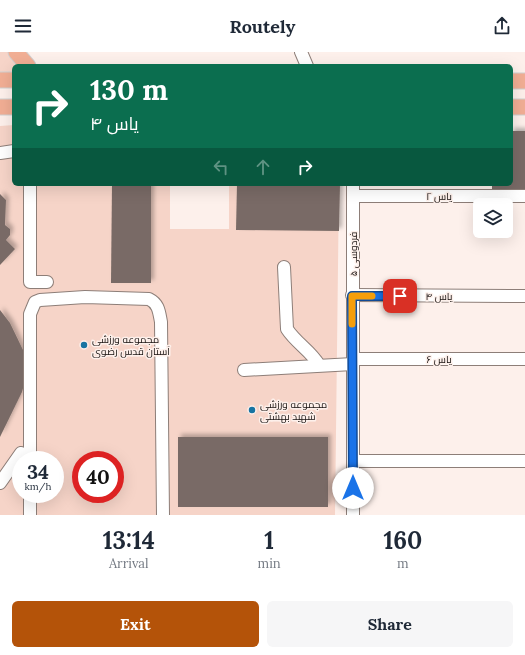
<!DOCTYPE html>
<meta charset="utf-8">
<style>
:root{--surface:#fff;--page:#f6f6f7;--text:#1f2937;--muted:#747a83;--accent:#b45309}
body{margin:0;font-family:Lora,Cairo,serif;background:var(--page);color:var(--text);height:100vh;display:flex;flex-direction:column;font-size:15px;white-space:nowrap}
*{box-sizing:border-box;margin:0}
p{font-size:13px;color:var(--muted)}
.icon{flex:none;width:22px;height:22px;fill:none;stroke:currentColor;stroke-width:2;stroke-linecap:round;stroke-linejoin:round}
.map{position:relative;height:463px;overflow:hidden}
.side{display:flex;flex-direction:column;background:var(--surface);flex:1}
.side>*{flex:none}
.top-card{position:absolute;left:12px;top:12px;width:501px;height:122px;border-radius:6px;box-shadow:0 4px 16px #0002;background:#0b6e4f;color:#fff;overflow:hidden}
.fabs{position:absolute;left:473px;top:146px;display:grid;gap:8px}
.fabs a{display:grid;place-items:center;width:40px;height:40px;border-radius:6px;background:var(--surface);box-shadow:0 4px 16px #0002;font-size:20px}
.speed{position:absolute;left:12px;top:399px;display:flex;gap:8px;font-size:20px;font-weight:700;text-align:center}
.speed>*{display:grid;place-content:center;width:52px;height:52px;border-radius:50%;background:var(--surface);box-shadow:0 4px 16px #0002;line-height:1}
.speed small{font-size:10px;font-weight:400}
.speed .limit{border:6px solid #d22;background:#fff;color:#111}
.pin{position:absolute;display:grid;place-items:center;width:34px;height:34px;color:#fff;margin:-17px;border-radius:8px;box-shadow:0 2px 6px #0006}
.me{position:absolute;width:44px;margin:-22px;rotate:0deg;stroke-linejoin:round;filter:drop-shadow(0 0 3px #0008)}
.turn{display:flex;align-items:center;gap:14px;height:84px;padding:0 12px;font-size:18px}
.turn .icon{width:52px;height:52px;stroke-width:2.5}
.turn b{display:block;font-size:28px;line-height:34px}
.lanes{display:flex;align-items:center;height:38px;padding:0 12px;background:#0003;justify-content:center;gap:20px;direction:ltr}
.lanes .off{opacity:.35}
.eta{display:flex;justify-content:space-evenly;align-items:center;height:68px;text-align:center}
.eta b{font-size:24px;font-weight:700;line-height:28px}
.primary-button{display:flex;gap:8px;margin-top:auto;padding:8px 12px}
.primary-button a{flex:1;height:46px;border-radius:6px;background:var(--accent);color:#fff;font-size:16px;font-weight:700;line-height:46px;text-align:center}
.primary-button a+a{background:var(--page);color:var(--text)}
header{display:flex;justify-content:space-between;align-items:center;height:52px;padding:0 12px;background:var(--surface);font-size:18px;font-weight:700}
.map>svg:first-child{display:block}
.green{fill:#f6d4c8;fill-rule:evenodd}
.building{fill:#796b66;filter:url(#shadow)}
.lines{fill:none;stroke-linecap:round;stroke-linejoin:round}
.minor-casing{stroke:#8d7e78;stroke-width:14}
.major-casing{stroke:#d0cfcf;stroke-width:17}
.path{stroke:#847b77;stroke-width:1.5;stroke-dasharray:2 2;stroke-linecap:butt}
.minor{stroke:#fff;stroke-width:12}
.major{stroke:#f1ae94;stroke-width:15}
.route-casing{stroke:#114b97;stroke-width:10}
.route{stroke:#1a73e8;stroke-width:7}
.slow{stroke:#f59e0b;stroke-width:7}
.poi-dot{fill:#1774a2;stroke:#fdf0eb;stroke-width:1.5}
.labels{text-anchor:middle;stroke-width:3;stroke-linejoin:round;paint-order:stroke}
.street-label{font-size:10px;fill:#16100e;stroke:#fdf0eb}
.poi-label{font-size:10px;fill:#16100e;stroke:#fdf0eb;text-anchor:start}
</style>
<header><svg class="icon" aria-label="menu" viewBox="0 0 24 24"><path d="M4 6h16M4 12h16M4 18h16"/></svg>Routely<svg class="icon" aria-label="share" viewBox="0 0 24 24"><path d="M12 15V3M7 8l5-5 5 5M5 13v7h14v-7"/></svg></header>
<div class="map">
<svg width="525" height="463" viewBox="0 0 525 463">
<defs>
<filter id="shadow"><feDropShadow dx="3" dy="-3" stdDeviation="2" flood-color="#0004"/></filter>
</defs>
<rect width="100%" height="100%" fill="#fdf0eb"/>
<g class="green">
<polygon points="0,0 10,0 19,14 14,14 14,22 0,22"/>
<path d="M 14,73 L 14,132 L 170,132 L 170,177 L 229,177 L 229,132 L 339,132 L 335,463 L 0,463 L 0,74 ZM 21,408 L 55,408 L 55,442 L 21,442 ZM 81,408 L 115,408 L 115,442 L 81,442 Z"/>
</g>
<g class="building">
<polygon points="511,79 525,79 525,139 492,139 492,132 511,132"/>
<polygon points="112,132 151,132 151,231 111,231"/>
<polygon points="237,132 340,132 339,179 236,178"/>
<polygon points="0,142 6,148 5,173 10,177 10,183 6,188 15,197 0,213"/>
<polygon points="0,258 10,271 24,300 25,329 22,340 0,385"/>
<rect x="178" y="385" width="150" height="70"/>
</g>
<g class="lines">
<defs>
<g id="minor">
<polyline points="301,0 307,14"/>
<polyline points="0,101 14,99"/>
<polyline points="30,132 30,230 47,230"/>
<polyline points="353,132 353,463"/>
<polyline points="353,144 525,144"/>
<path d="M 284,215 L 287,277 C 296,291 311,299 319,313"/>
<polyline points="352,243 525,244"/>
<polyline points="353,307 525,307"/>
<polyline points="244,318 353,312"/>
<path d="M 30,408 L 30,262 L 35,250 L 40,248 L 85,245 L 149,247 C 159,252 159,260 161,270 L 163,463"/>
<polyline points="353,409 525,409"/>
<polyline points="0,431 21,401"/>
<polyline points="30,442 30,463"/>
</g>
<g id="major">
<polyline points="16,0 28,14"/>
<polyline points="0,28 14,28"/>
<polyline points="511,29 525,29"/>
<polyline points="0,55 14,55"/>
<polyline points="511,55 525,55"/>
</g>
</defs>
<use href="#minor" class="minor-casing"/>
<use href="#major" class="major-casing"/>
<polyline class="path" points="335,14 346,14"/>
<use href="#minor" class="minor"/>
<use href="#major" class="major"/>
</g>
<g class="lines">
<defs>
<polyline id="route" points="353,436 352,244 400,244"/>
</defs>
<use href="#route" class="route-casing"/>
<use href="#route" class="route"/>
<polyline class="slow" points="352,272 352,244 372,244"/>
</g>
<g class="poi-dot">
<circle cx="84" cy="293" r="4"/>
<circle cx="252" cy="358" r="4"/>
</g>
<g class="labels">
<g class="street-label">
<text x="439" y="148">یاس ۲</text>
<text transform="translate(353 202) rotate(-90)" y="4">فردوسی ۵</text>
<text x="439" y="248">یاس ۴</text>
<text x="439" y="311">یاس ۶</text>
</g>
<g class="poi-label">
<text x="92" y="291">مجموعه ورزشی<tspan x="92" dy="12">آستان قدس رضوی</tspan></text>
<text x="260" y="356">مجموعه ورزشی<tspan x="260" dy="12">شهید بهشتی</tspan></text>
</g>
</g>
</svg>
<div class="fabs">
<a><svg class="icon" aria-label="layers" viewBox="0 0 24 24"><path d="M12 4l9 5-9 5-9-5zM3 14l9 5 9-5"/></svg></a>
</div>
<div class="speed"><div>34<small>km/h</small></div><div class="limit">40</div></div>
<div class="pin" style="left:400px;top:244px;background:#d93025"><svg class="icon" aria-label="arrive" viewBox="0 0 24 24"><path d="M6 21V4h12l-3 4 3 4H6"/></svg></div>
<svg class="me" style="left:353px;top:436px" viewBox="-20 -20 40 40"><circle r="19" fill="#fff"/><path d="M0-13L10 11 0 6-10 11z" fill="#1a73e8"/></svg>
<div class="top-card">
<div class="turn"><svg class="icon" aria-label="right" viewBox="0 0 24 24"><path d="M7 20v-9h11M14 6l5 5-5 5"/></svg><div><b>130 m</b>یاس ۴</div></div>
<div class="lanes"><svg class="icon off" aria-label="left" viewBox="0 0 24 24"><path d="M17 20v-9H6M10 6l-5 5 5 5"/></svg><svg class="icon off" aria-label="ahead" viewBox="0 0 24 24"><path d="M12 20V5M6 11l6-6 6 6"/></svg><svg class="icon" aria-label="right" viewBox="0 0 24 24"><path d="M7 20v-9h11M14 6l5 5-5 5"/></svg></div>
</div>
</div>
<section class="side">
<div class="eta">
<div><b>13:14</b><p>Arrival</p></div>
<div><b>1</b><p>min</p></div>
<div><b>160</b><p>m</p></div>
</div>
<div class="primary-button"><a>Exit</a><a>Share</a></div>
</section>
